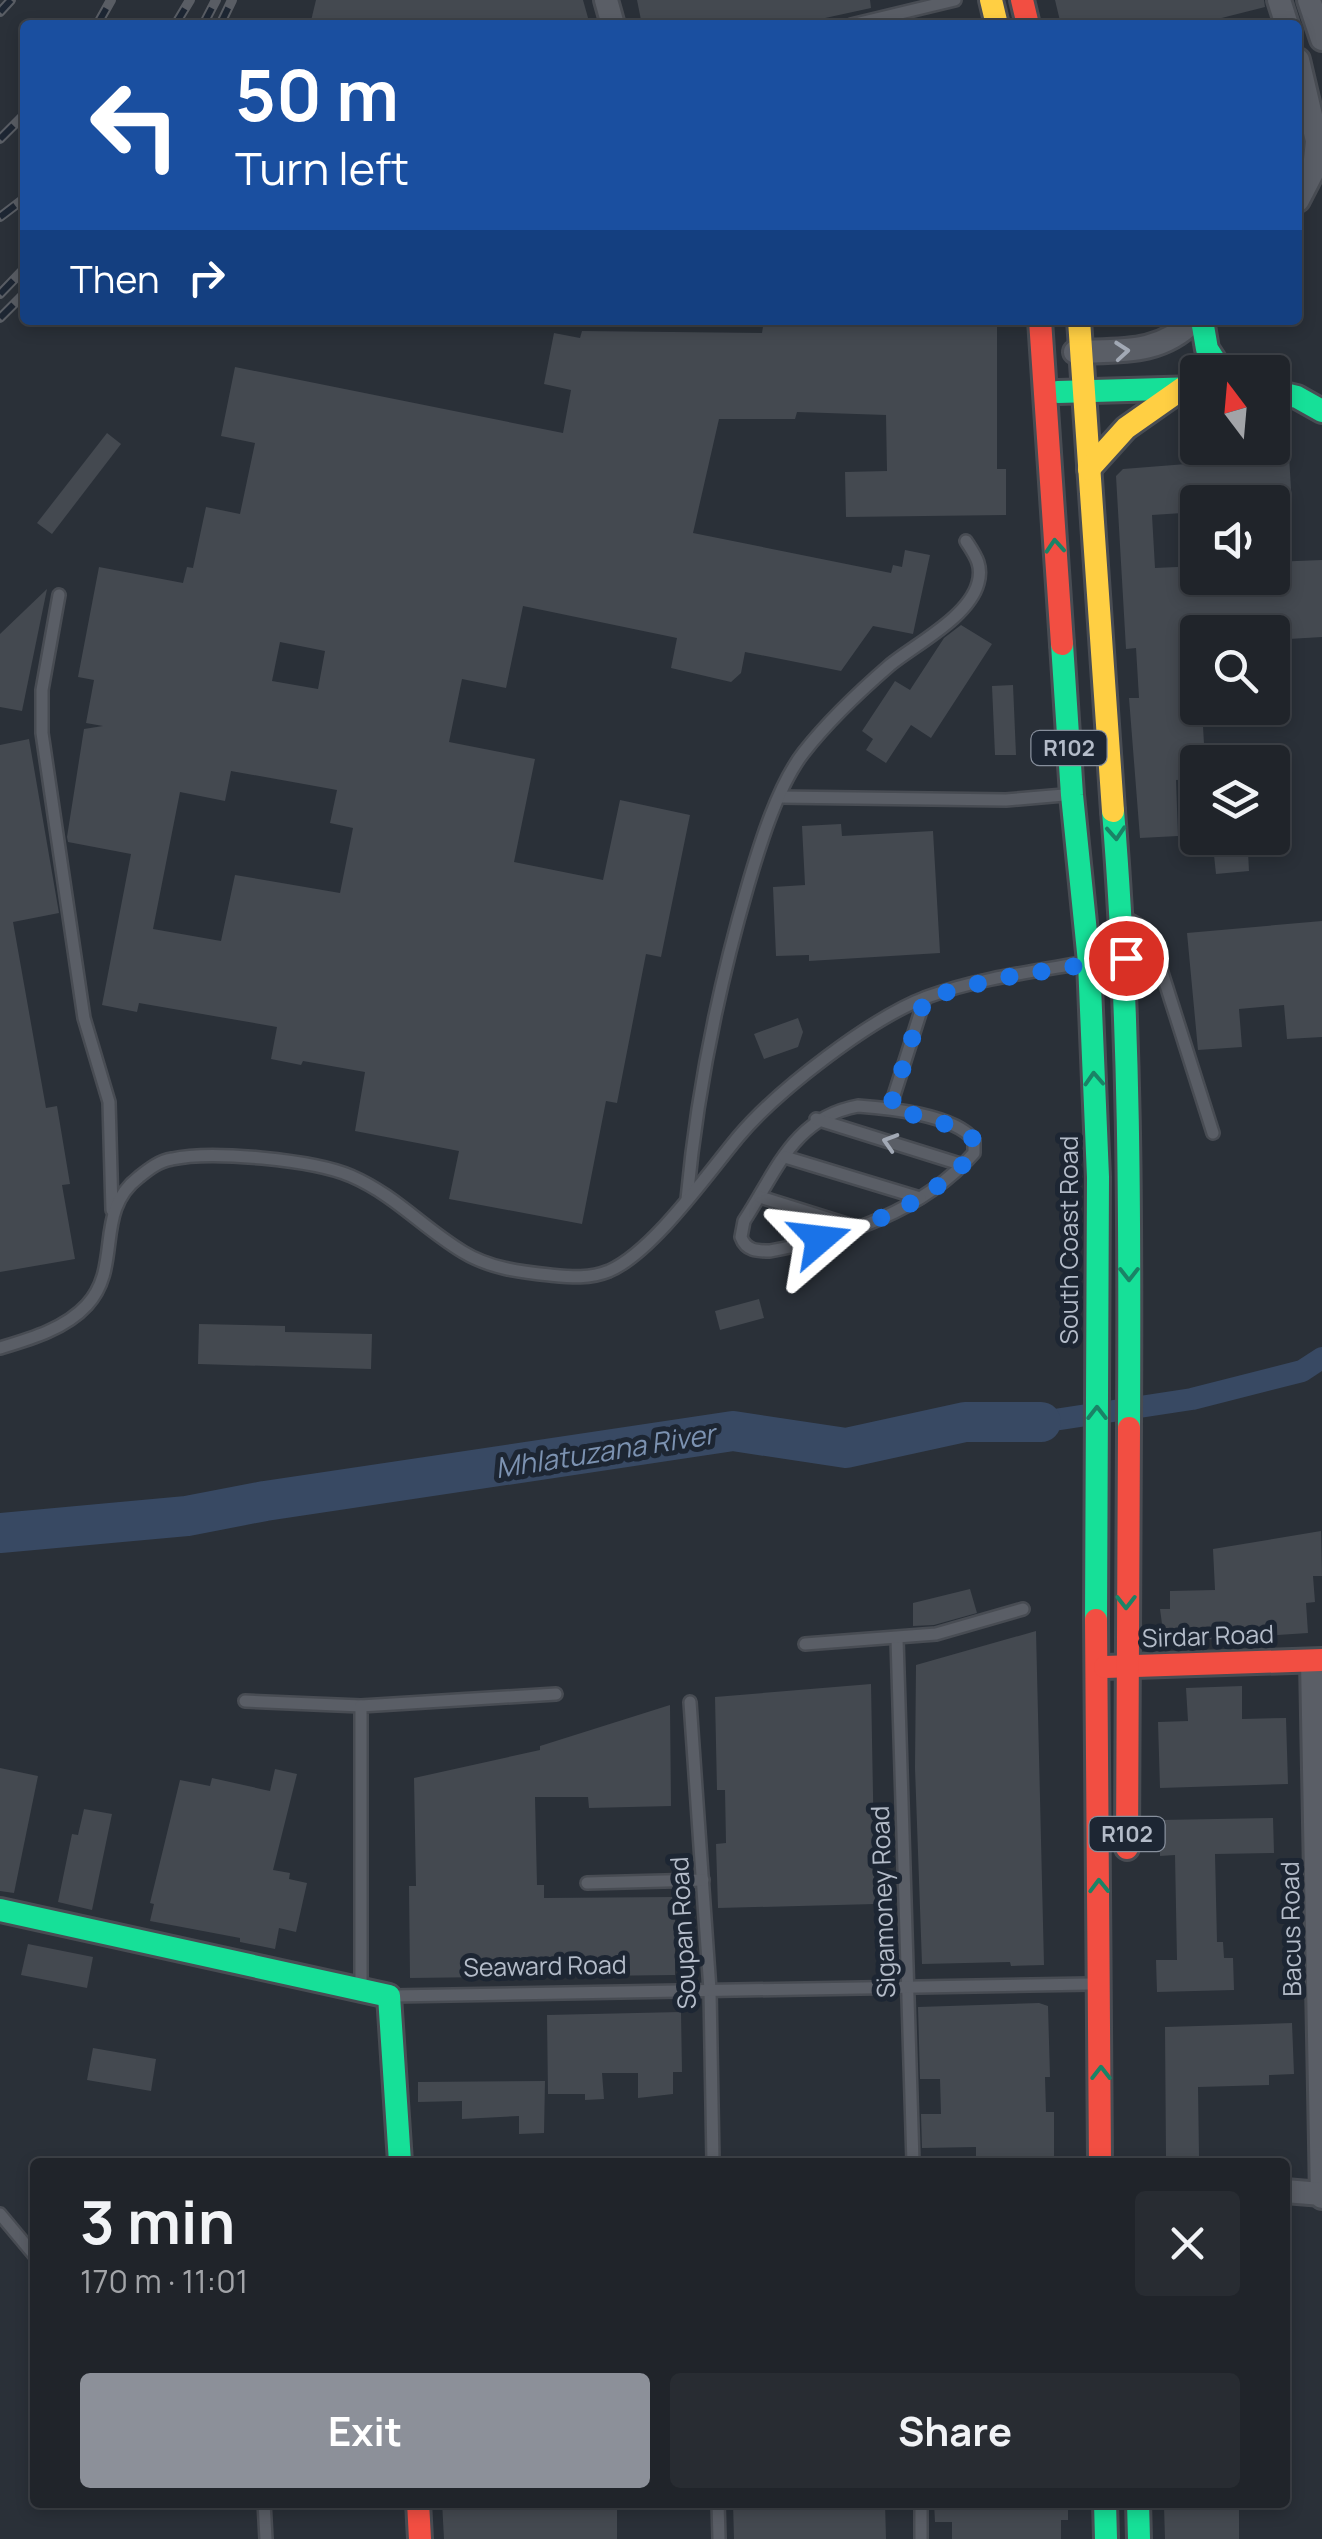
<!DOCTYPE html>
<meta charset="utf-8">
<style>
:root{--surface:#20242a;--page:#282c32;--text:#f1f3f6;--muted:#a2a4a8;--line:#3d4147;--accent:#8c9099}
body{margin:0;font-family:Manrope,sans-serif;background:var(--page);color:var(--text);height:100vh;display:flex;flex-direction:column;font-size:38px;white-space:nowrap}
*{box-sizing:border-box;margin:0}
p{font-size:32px;color:var(--muted)}
.icon{flex:none;width:55px;height:55px;fill:none;stroke:currentColor;stroke-width:2;stroke-linecap:round;stroke-linejoin:round}
.map{position:relative;flex:1;overflow:hidden}
.side{position:absolute;left:30px;top:2158px;width:1260px;height:350px;display:flex;flex-direction:column;background:var(--surface);border-radius:10px;box-shadow:0 5px 15px #0003,0 0 0 2px var(--line)}
.side>*{flex:none}
.top-card{position:absolute;left:20px;top:20px;width:1282px;height:305px;border-radius:10px;box-shadow:0 5px 15px #0003,0 0 0 2px var(--line);background:#1a4fa0;color:#fff;overflow:hidden}
.needle{width:65px;rotate:344deg}
.controls{position:absolute;left:1180px;top:355px;display:grid;gap:20px}
.controls a{display:grid;place-items:center;width:110px;height:110px;border-radius:10px;background:var(--surface);box-shadow:0 5px 15px #0003,0 0 0 2px var(--line);font-size:50px}
.pin{position:absolute;display:grid;place-items:center;width:85px;height:85px;color:#fff;margin:-42px;border:5px solid #fff;border-radius:50%;box-shadow:0 2px 10px #0007}
.me{position:absolute;width:110px;margin:-55px;rotate:73deg;stroke-linejoin:round;filter:drop-shadow(0 0 8px #0008)}
.turn{display:flex;align-items:center;gap:35px;height:210px;padding:0 50px;font-size:45px}
.turn .icon{width:130px;height:130px;stroke-width:2.5}
.turn b{display:block;font-size:70px;line-height:85px}
.then{display:flex;align-items:center;height:95px;padding:0 50px;background:#0003;gap:20px;font-size:38px}
.round{display:grid;place-items:center;flex:none;width:105px;height:105px;border-radius:10px;background:var(--page)}
.overview{display:flex;align-items:center;justify-content:space-between;height:170px;padding:0 50px}
h1{font-size:60px;font-weight:700;line-height:75px}
.primary-button{display:flex;gap:20px;margin-top:auto;padding:20px 50px}
.primary-button a{flex:1;height:115px;border-radius:10px;background:var(--accent);color:#fff;font-size:40px;font-weight:700;line-height:115px;text-align:center}
.primary-button a+a{background:var(--page);color:var(--text)}
.map>svg:first-child{display:block}
.lines{fill:none;stroke-linecap:round;stroke-linejoin:round}
.canal{stroke:#384963;stroke-width:22}
.river{stroke:#384963;stroke-width:40}
.building{fill:#444950;fill-rule:evenodd}
.lane-casing{stroke:#484c53;stroke-width:16}
.street-casing{stroke:#484c53;stroke-width:28}
.fast-casing{stroke:#484c53;stroke-width:28}
.slow-casing{stroke:#484c53;stroke-width:28}
.jam-casing{stroke:#484c53;stroke-width:28}
.lane{stroke:#5a5e66;stroke-width:11}
.street{stroke:#5a5e66;stroke-width:22}
.fast{stroke:#16e098;stroke-width:22}
.slow{stroke:#ffcf43;stroke-width:22}
.jam{stroke:#f24e42;stroke-width:22}
.rail-casing{stroke:#595d64;stroke-width:10}
.rail{stroke:#1d2633;stroke-width:6;stroke-dasharray:19;stroke-linecap:butt}
.oneway{stroke:#a2a9b5}
.oneway2{stroke:#1a8366}
.route{stroke:#1a73e8;stroke-width:18;stroke-dasharray:0 32.4}
.labels{text-anchor:middle;stroke-width:10;stroke-linejoin:round;paint-order:stroke}
.shield{fill:#1d2633;stroke:#878f9c;stroke-width:2.5}
.shield-label{font-size:22px;font-weight:bold;fill:#b4bcc9}
.street-label{font-size:25px;fill:#b4bcc9;stroke:#1d2633}
.water-label{font-size:28px;font-style:italic;fill:#7c92b1;stroke:#1d2633}
</style>
<div class="map">
<svg width="1322" height="2539" viewBox="0 0 1322 2539">
<rect width="100%" height="100%" fill="#2a3038"/>
<g class="lines">
<polyline class="canal" points="1041,1422 1192,1399 1302,1371 1322,1358"/>
<polyline class="river" points="0,1533 187,1516 265,1501 733,1431 846,1448 965,1422 1041,1422"/>
</g>
<g class="building">
<polygon points="316,0 583,0 590,25 310,25"/>
<polygon points="637,0 870,0 871,8 793,25 642,25"/>
<polygon points="1055,0 1264,0 1265,7 1194,25 1061,25"/>
<path d="M 764,320 L 997,320 L 997,469 L 1006,469 L 1006,515 L 846,517 L 845,472 L 887,471 L 886,415 L 797,412 L 795,419 L 719,419 L 693,533 L 891,573 L 893,565 L 902,567 L 905,550 L 930,555 L 913,634 L 873,626 L 841,671 L 745,652 L 741,673 L 731,682 L 671,668 L 677,638 L 523,606 L 506,688 L 462,679 L 449,742 L 535,759 L 514,862 L 603,880 L 620,800 L 690,815 L 661,957 L 646,954 L 617,1103 L 606,1101 L 582,1224 L 449,1199 L 459,1151 L 355,1131 L 365,1072 L 303,1061 L 301,1065 L 271,1059 L 277,1027 L 139,1003 L 137,1012 L 102,1005 L 131,854 L 68,842 L 67,837 L 84,729 L 103,726 L 86,723 L 94,680 L 78,677 L 99,567 L 183,583 L 187,567 L 193,568 L 206,507 L 240,514 L 255,443 L 221,436 L 235,367 L 563,433 L 571,390 L 544,384 L 554,333 L 580,338 L 582,331 L 762,333 ZM 280,642 L 325,651 L 318,689 L 272,681 ZM 231,771 L 337,790 L 330,823 L 353,828 L 340,893 L 235,875 L 221,941 L 153,929 L 180,792 L 225,801 Z"/>
<polygon points="107,433 121,444 52,534 37,523"/>
<polygon points="1289,456 1292,505 1198,502 1198,512 1152,515 1155,568 1198,566 1198,578 1272,578 1272,562 1322,560 1322,637 1272,640 1272,632 1198,632 1198,708 1202,708 1205,762 1198,762 1198,779 1176,780 1178,836 1140,838 1129,698 1139,698 1136,648 1126,649 1116,476 1123,469"/>
<polygon points="47,589 22,711 0,707 0,634"/>
<polygon points="961,625 992,644 931,738 911,725 886,763 866,750 873,739 862,731 895,681 910,690 944,638"/>
<polygon points="1013,685 1016,755 995,755 992,686"/>
<polygon points="29,739 59,913 13,922 46,1108 57,1106 70,1184 62,1185 75,1259 0,1272 0,745"/>
<polygon points="841,824 842,836 933,831 940,953 809,961 809,955 776,956 773,887 805,885 802,826"/>
<polygon points="1248,852 1249,871 1216,874 1214,855"/>
<polygon points="1322,921 1322,1037 1287,1039 1284,1005 1239,1009 1242,1047 1198,1050 1187,933"/>
<polygon points="798,1018 803,1032 798,1047 764,1059 754,1034"/>
<polygon points="759,1299 764,1318 720,1330 715,1311"/>
<polygon points="199,1324 285,1326 285,1332 372,1334 371,1369 198,1364"/>
<polygon points="1321,1531 1322,1576 1313,1576 1315,1602 1306,1603 1308,1633 1170,1642 1164,1639 1160,1609 1170,1609 1170,1591 1215,1590 1213,1549"/>
<polygon points="970,1589 977,1613 934,1625 913,1626 913,1603"/>
<polygon points="1036,1631 1044,1965 1011,1966 1010,1962 922,1964 915,1768 916,1665"/>
<polygon points="871,1684 875,1904 718,1908 716,1844 726,1843 725,1790 717,1790 715,1697"/>
<polygon points="1242,1686 1242,1719 1286,1718 1288,1784 1160,1788 1158,1722 1188,1721 1186,1688"/>
<polygon points="670,1705 671,1806 589,1808 588,1797 535,1797 537,1885 544,1885 544,1898 675,1897 675,1975 410,1978 409,1886 416,1886 414,1778 540,1750 540,1746"/>
<polygon points="0,1768 38,1776 14,1893 0,1891"/>
<polygon points="275,1769 297,1774 273,1870 290,1873 289,1879 307,1883 296,1932 279,1928 275,1949 240,1942 240,1938 150,1921 154,1904 150,1903 180,1780 210,1786 212,1778 270,1791"/>
<polygon points="84,1809 112,1814 92,1910 58,1902 72,1834 78,1835"/>
<polygon points="1273,1818 1274,1853 1215,1854 1217,1942 1223,1942 1224,1958 1233,1958 1234,1990 1157,1992 1156,1960 1177,1960 1175,1855 1160,1856 1160,1820"/>
<polygon points="28,1944 93,1957 87,1988 21,1975"/>
<polygon points="1039,2003 1048,2006 1050,2077 1045,2077 1046,2112 1054,2112 1054,2162 976,2162 976,2147 922,2148 921,2114 941,2114 940,2079 920,2079 918,2007"/>
<polygon points="681,2012 682,2072 673,2072 673,2094 638,2098 638,2073 602,2073 604,2099 585,2100 585,2094 548,2094 547,2015"/>
<polygon points="1292,2023 1294,2074 1269,2075 1269,2085 1198,2087 1199,2156 1166,2157 1165,2027"/>
<polygon points="93,2048 156,2059 151,2091 87,2080"/>
<polygon points="545,2081 544,2133 519,2134 519,2116 462,2119 462,2101 418,2102 418,2082"/>
<polygon points="442,2502 617,2502 617,2539 444,2539"/>
<polygon points="733,2502 885,2502 886,2539 734,2539"/>
<polygon points="934,2502 1068,2502 1068,2520 1061,2520 1061,2539 952,2539 952,2522 935,2522"/>
<polygon points="1173,2502 1239,2502 1239,2539 1165,2539 1164,2506 1173,2506"/>
</g>
<g class="lines">
<defs>
<g id="lane">
<polyline points="851,25 955,0"/>
<polyline points="59,595 42,690 42,733 84,1018 109,1102 112,1210"/>
<polyline points="780,797 1006,800 1064,795"/>
<polyline points="1132,921 1142,927 1152,941 1213,1133"/>
<path d="M 858,1106 C 888,1108 955,1115 974,1140 L 974,1153 C 923,1211 845,1237 770,1251 C 757,1251 746,1251 741,1237 L 744,1221 C 777,1171 793,1118 858,1106 Z"/>
<polyline points="890,1108 925,998"/>
<polyline points="816,1119 963,1165"/>
<polyline points="785,1157 920,1198"/>
<polyline points="760,1197 859,1228"/>
<path d="M 687,1199 C 697,1091 718,988 748,885 C 760,844 778,785 804,752 C 829,720 860,691 890,665 C 916,644 969,617 978,583 C 983,565 975,555 966,541"/>
<path d="M 0,1348 C 30,1339 65,1329 87,1305 C 123,1266 93,1212 139,1177 C 149,1169 159,1161 172,1159 C 211,1150 314,1160 351,1176 C 395,1195 423,1228 463,1252 C 489,1268 520,1272 550,1275 C 571,1277 589,1279 609,1271 C 653,1252 708,1173 739,1136 C 778,1090 871,1018 927,997 C 976,979 1030,972 1082,963"/>
<polyline points="897,1639 913,2162"/>
<polyline points="805,1644 936,1634 1023,1609"/>
<polyline points="245,1701 361,1706"/>
<polyline points="690,1702 710,1990 713,2162"/>
<polyline points="587,1883 703,1880"/>
<polyline points="361,1985 361,1706 556,1694"/>
<polyline points="393,1996 1090,1984"/>
<polyline points="0,2214 35,2256"/>
<polyline points="264,2502 266,2539"/>
<polyline points="718,2502 719,2539"/>
<polyline points="921,2502 921,2539"/>
</g>
<g id="street">
<polyline points="606,0 613,25"/>
<polyline points="1279,0 1287,25"/>
<polyline points="1309,0 1322,39"/>
<polyline points="1298,60 1317,141 1314,169 1298,200"/>
<path d="M 1075,352 C 1120,350 1160,355 1194,320"/>
<polyline points="1312,1661 1322,2197"/>
<polyline points="1285,2191 1322,2194"/>
</g>
<g id="fast">
<polyline points="1202,320 1207,349 1222,372"/>
<polyline points="1272,391 1297,397 1322,411"/>
<polyline points="1058,392 1198,388"/>
<polyline points="1062,644 1072,795 1089,962 1098,1177 1096,1620"/>
<path d="M 1113,811 C 1130,1017 1130,1222 1129,1428"/>
<polyline points="0,1910 389,1996 400,2162"/>
<polyline points="1105,2502 1106,2539"/>
<polyline points="1138,2502 1139,2539"/>
</g>
<g id="slow">
<polyline points="991,0 997,25"/>
<polyline points="1079,320 1113,811"/>
<polyline points="1089,469 1126,428 1183,388"/>
</g>
<g id="jam">
<polyline points="1022,0 1028,25"/>
<polyline points="1040,320 1062,644"/>
<polyline points="1096,1620 1100,2162"/>
<polyline points="1105,1667 1322,1660"/>
<polyline points="1127,1848 1129,1428"/>
<polyline points="418,2502 420,2539"/>
</g>
</defs>
<use href="#lane" class="lane-casing"/>
<use href="#street" class="street-casing"/>
<use href="#fast" class="fast-casing"/>
<use href="#slow" class="slow-casing"/>
<use href="#jam" class="jam-casing"/>
<use href="#lane" class="lane"/>
<use href="#street" class="street"/>
<use href="#fast" class="fast"/>
<use href="#slow" class="slow"/>
<use href="#jam" class="jam"/>
<defs>
<g id="rail">
<polyline points="0,12 11,0"/>
<polyline points="97,25 111,0"/>
<polyline points="175,25 190,0"/>
<polyline points="203,25 216,0"/>
<polyline points="220,25 232,0"/>
<polyline points="0,139 25,114"/>
<polyline points="0,217 25,198"/>
<polyline points="0,294 25,268"/>
<polyline points="0,318 25,293"/>
</g>
</defs>
<use href="#rail" class="rail-casing"/>
<use href="#rail" class="rail"/>
</g>
<defs><path id="oneway-chevron" d="M-2-3.5L2.5 0L-2 3.5" fill="none" stroke-width="1.6" stroke-linecap="round" stroke-linejoin="round" transform="scale(2.5)"/></defs>
<g class="oneway">
<use href="#oneway-chevron" transform="translate(1122 351) rotate(-5)"/>
<use href="#oneway-chevron" transform="translate(890 1142) rotate(-163)"/>
</g>
<g class="oneway2">
<use href="#oneway-chevron" transform="translate(1055 546) rotate(-94)"/>
<use href="#oneway-chevron" transform="translate(1116 833) rotate(86)"/>
<use href="#oneway-chevron" transform="translate(1094 1079) rotate(-93)"/>
<use href="#oneway-chevron" transform="translate(1129 1274) rotate(90)"/>
<use href="#oneway-chevron" transform="translate(1097 1413) rotate(-90)"/>
<use href="#oneway-chevron" transform="translate(1126 1602) rotate(90)"/>
<use href="#oneway-chevron" transform="translate(1099 1886) rotate(-91)"/>
<use href="#oneway-chevron" transform="translate(1101 2073) rotate(-90)"/>
</g>
<g class="lines">
<path class="route" d="M 820,1239 C 878,1223 933,1199 974,1153 L 974,1140 L 963,1129 L 890,1108 L 925,998 L 995,979 L 1126,958"/>
</g>
<g class="labels">
<g class="shield">
<rect x="1031.5" y="731" width="75" height="34" rx="8"/>
<rect x="1089.5" y="1817" width="75" height="34" rx="8"/>
</g>
<g class="shield-label">
<text x="1069" y="756">R102</text>
<text x="1127" y="1842">R102</text>
</g>
<g class="street-label">
<text transform="translate(1069 1240) rotate(-90)" y="9">South Coast Road</text>
<text transform="translate(1208 1636) rotate(-2)" y="9">Sirdar Road</text>
<text transform="translate(883 1902) rotate(-92)" y="9">Sigamoney Road</text>
<text transform="translate(1291 1929) rotate(-91)" y="9">Bacus Road</text>
<text transform="translate(683 1933) rotate(-93)" y="9">Soupan Road</text>
<text transform="translate(545 1966) rotate(-1)" y="9">Seaward Road</text>
</g>
<g class="water-label">
<text transform="translate(605 1451) rotate(-9)" y="10">Mhlatuzana River</text>
</g>
</g>
</svg>
<div class="controls">
<a><svg class="needle" viewBox="-14 -14 28 28"><path d="M0-13l5 13h-10z" fill="#e53935"/><path d="M0 13l5-13h-10z" fill="#a2a4a8"/></svg></a>
<a><svg class="icon" aria-label="sound" viewBox="0 0 24 24"><path d="M4 9h4l5-4v14l-5-4H4zM17 9q2 3 0 6"/></svg></a>
<a><svg class="icon" aria-label="search" viewBox="0 0 24 24"><circle cx="10" cy="10" r="6"/><path d="M15 15l6 6"/></svg></a>
<a><svg class="icon" aria-label="layers" viewBox="0 0 24 24"><path d="M12 4l9 5-9 5-9-5zM3 14l9 5 9-5"/></svg></a>
</div>
<div class="pin" style="left:1126px;top:958px;background:#d93025"><svg class="icon" aria-label="arrive" viewBox="0 0 24 24"><path d="M6 21V4h12l-3 4 3 4H6"/></svg></div>
<svg class="me" style="left:820px;top:1239px" viewBox="-20 -20 40 40"><path d="M0-17L14 15 0 8-14 15z" fill="#1a73e8" stroke="#fff" stroke-width="4"/></svg>
<div class="top-card">
<div class="turn"><svg class="icon" aria-label="left" viewBox="0 0 24 24"><path d="M17 20v-9H6M10 6l-5 5 5 5"/></svg><div><b>50 m</b>Turn left</div></div>
<div class="then">Then<svg class="icon" aria-label="right" viewBox="0 0 24 24"><path d="M7 20v-9h11M14 6l5 5-5 5"/></svg></div>
</div>
<section class="side">
<div class="overview"><div><h1>3 min</h1><p>170 m · 11:01</p></div><a class="round"><svg class="icon" aria-label="close" viewBox="0 0 24 24"><path d="M6 6l12 12M18 6L6 18"/></svg></a></div>
<div class="primary-button"><a>Exit</a><a>Share</a></div>
</section>
</div>
